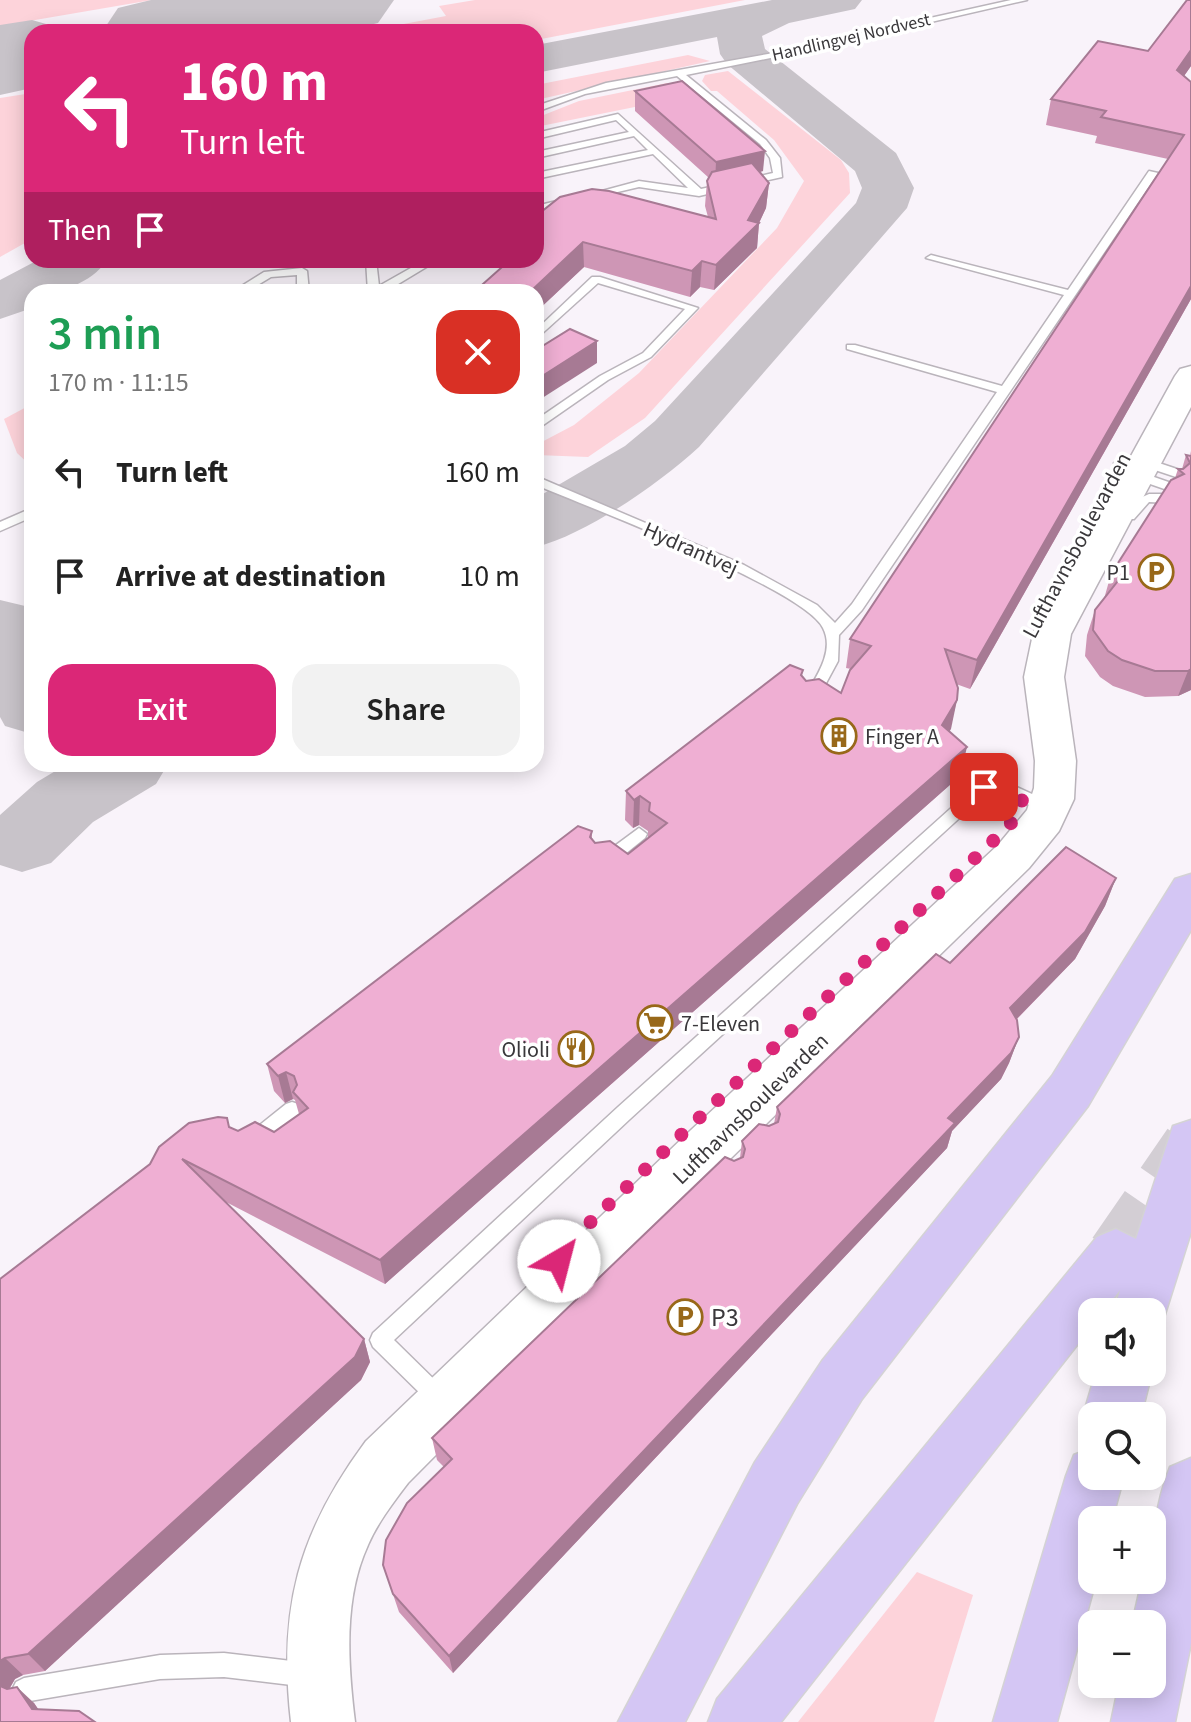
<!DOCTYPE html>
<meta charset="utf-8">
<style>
:root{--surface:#fff;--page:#f2f2f2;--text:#222;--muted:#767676;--accent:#db2777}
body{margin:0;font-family:"Source Sans 3",sans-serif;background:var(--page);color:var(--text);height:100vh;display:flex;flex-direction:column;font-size:30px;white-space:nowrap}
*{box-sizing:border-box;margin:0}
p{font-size:26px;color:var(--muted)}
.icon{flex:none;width:44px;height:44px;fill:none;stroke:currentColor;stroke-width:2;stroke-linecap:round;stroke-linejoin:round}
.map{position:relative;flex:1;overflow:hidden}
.drawer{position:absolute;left:24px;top:284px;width:520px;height:488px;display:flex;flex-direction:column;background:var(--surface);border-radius:24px;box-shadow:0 4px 20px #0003}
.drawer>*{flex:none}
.guide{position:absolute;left:24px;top:24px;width:520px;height:244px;border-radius:24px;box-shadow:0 4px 20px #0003;background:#db2777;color:#fff;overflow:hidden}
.controls{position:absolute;left:1078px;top:1298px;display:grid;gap:16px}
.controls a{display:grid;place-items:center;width:88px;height:88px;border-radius:16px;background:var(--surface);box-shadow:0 4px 20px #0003;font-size:40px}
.pin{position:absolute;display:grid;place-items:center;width:68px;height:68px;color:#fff;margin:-34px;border-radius:16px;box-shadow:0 4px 12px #0006}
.me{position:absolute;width:88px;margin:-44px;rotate:37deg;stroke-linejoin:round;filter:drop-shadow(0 0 6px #0008)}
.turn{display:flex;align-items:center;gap:28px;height:168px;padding:0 24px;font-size:36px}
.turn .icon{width:104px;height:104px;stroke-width:2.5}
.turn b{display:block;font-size:56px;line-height:68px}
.then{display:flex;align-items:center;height:76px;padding:0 24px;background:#0003;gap:16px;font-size:30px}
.round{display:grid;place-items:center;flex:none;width:84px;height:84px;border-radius:24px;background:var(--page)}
.head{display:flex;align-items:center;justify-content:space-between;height:136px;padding:0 24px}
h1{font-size:48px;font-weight:600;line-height:60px;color:#1e9e55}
.primary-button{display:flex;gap:16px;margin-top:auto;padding:16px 24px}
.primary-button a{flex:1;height:92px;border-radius:24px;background:var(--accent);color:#fff;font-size:32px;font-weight:600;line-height:92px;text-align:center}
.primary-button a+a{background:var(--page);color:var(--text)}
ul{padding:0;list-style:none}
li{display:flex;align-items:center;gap:24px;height:104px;padding:0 24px}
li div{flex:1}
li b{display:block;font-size:30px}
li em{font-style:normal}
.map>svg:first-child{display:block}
.green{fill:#fdd3da}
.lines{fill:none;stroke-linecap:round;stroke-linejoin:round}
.taxiway{fill:#c8c3c9;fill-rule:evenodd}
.runway{fill:#c8c3c9;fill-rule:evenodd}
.highway-tunnel{stroke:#d3ced4;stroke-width:57;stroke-dasharray:57 28;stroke-linecap:butt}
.lane-casing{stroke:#bab4bb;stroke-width:3}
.secondary-casing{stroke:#bab4bb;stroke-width:3}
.highway-casing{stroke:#d4d3d4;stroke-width:3}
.lane{fill:#fff;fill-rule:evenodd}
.secondary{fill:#fff;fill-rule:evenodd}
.highway{fill:#d4c6f4;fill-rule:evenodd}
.wall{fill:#ce96b5}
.shaded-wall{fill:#a77a94}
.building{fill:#efafd3;stroke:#a77a94;stroke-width:2}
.route{stroke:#db2777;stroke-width:14;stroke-dasharray:0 25.2}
.labels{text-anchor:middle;stroke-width:7;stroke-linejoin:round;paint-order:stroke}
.far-street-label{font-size:18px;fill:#3a383b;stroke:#fff}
.street-label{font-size:22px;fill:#3a383b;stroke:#fff}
.poi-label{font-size:22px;fill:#3a383b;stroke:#fff;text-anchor:end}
.near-poi-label{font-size:26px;fill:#3a383b;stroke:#fff;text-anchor:start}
</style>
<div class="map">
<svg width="1191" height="1722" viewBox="0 0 1191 1722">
<rect width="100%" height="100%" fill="#f9f3fa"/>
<g class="green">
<polygon points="0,0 152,0 0,26"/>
<polygon points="475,0 745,0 536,40 536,32 361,32 446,16 439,6"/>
<polygon points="688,55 710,61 536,100 536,85"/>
<polygon points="728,71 841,160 849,173 850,193 645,418 588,457 536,455 536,445 574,425 639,373 777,228 804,181 774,140 717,91 711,91 702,81 705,75"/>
<polygon points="667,83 683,86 694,95 536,127 536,118 579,101"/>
<polygon points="32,93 32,239 0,257 0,98"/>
<polygon points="32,404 32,467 17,453 4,419"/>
<polygon points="917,1572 973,1595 934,1722 798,1722"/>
</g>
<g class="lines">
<g class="taxiway">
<path d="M 772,0 L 862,0 L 855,9 L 789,23 L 762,36 L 765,49 L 896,153 L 914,188 L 907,208 L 699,447 C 660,483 587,534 536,547 L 536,498 L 625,446 L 655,421 L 856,203 L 862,188 L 855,171 L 727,64 L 720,54 L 717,37 L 536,73 L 536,45 Z"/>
<polygon points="32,43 32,71 0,74 0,46"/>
<path d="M 38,260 L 107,260 C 90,285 61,292 32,292 L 32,308 L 0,319 L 0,280 Z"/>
<polygon points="0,600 25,606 32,617 32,734 5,726 0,717"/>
<polygon points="67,764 168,764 156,784 93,822 51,863 22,872 0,865 0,815 37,782"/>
</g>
<g class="runway">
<polygon points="151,0 394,0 378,23 342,32 102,32 118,8"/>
<polygon points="32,20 74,32 32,32 32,88 0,95 0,25"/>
</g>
<polyline class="highway-tunnel" points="1116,1254 1191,1145"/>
<defs>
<g id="lane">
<polygon points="1011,0 1027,0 805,51 686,75 766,140 780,158 782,177 699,196 639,187 592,198 587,195 639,181 688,188 653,154 536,179 536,173 648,150 634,136 536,158 536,152 629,132 616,120 536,139 536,133 618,114 701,189 773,173 770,158 760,144 677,76 585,94 536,112 536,106 606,83 768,54"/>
<path d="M 1149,171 L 1158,173 L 862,610 L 839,635 L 838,661 L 817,700 L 807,700 L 805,696 C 816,677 835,651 823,628 C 804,589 586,506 536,485 L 536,477 L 540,478 L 744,565 L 817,605 L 835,623 L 852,604 L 997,392 L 847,349 L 847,345 L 855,345 L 1002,386 L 1064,295 L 926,258 L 931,255 L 1068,290 Z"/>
<polygon points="569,198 573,199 573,203 536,212 536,206"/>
<polygon points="366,260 376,260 379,286 425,260 438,260 385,292 368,292"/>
<polygon points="302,268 307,271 309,292 297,292 297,275 271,277 246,292 232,292 264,272"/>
<polygon points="592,277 600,277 698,308 651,357 608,380 536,430 536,420 600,376 643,353 685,309 598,283 536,339 536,330"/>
<polygon points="1144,458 1186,472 1188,475 1182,479 1143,466 1120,467 1114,463 1120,459"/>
<polygon points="1134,470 1177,485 1179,488 1173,492 1130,477 1128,474"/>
<polygon points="1149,494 1161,494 1173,499 1167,503 1149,502 1134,519 1124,519 1123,516 1136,500"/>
<polygon points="32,508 32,517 0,531 0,522"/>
<polygon points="997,778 1052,803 1055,807 1047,813 996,790 989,791 630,1119 394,1340 447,1392 450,1399 447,1406 440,1409 433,1406 373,1347 370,1340 373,1333 618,1107 979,783"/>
<polygon points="639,828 647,834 645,838 609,867 597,867 595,863 597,859"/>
<polygon points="292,1102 298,1104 301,1110 298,1116 260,1148 253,1150 246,1148 244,1142 246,1136 286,1104"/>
<polygon points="224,1653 308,1663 316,1667 320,1675 316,1683 308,1687 224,1677 160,1679 24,1702 16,1698 12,1690 16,1682 24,1678 160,1655"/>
</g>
<path id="secondary" d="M 1191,366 L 1191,407 L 1071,634 L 1064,677 L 1076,761 L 1074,799 L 1059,831 L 1029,868 L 727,1162 L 408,1483 C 393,1503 378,1522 368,1545 C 343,1599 348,1665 355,1722 L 291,1722 C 278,1609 298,1533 366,1441 L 691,1130 L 998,845 L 1027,810 L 1034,788 L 1035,761 L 1024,677 L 1033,634 L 1175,376 L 1180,369 Z"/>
<g id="highway">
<polygon points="1191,874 1191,930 1088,1106 862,1399 797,1504 685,1722 618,1722 755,1462 822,1361 1052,1076 1175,879"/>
<polygon points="1191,1120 1191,1232 1160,1330 1152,1334 1152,1312 1114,1312 1120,1290 1103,1312 1092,1312 1092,1326 781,1722 708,1722 717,1699 1097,1237 1116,1229 1136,1239 1173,1126"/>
<polygon points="1096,1372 1152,1372 1141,1416 1092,1416 1092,1436 1083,1416"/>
<polygon points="1092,1448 1092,1476 1124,1476 1112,1520 1092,1520 1092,1580 1096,1580 1057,1722 993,1722 1066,1476 1074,1455"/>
<path d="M 1191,1458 L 1191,1643 L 1175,1722 L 1111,1722 L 1119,1684 L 1152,1684 L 1152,1624 L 1132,1624 L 1142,1580 L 1152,1580 C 1152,1540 1155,1505 1170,1467 Z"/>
</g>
</defs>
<use href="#lane" class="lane-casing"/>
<use href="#secondary" class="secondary-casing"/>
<use href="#highway" class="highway-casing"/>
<use href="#lane" class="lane"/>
<use href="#secondary" class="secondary"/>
<use href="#highway" class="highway"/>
</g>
<g class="wall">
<polygon points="1191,0 1191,66 1184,76 1191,299 970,689 956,684 957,700 949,731 960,776 385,1284 226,1202 364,1339 370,1362 361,1380 45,1671 23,1675 15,1679 10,1688 34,1703 38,1709 0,1722 0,1279 230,1127 238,1131 274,1132 299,1114 295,1100 293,1099 285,1103 274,1091 267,1064 592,831 592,838 595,843 628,854 648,839 648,831 639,825 633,828 625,820 626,791 803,670 802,676 806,681 841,693 851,669 846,668 850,639 1168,159 1095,143 1097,136 1046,125 1051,99 1148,51"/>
<polygon points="635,91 763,171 760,172 769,183 766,208 759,223 757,248 714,290 700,287 690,297 584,267 536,312 536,292 500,269 500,260 536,260 536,216 708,217 705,206 707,181 709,178 635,111"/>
<polygon points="1191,451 1191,690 1178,696 1145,697 1113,686 1100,677 1085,656 1087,635 1095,610 1104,599 1111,574 1175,478 1178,469 1182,469 1186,455 1190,456"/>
<polygon points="1116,878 1105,906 1075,959 1017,1019 1019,1037 1009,1063 1001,1079 952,1131 947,1148 453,1673 399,1612 383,1565 444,1467 437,1460 432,1438 734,1161 740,1158 742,1141 774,1124 777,1107 950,963"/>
</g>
<g class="shaded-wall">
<polygon points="1191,50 1191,66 1170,96 1177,70"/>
<polygon points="765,151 763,171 715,183 716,162"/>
<polygon points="769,183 766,208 759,223 757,248 714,290 716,265 748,220"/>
<polygon points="583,242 584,267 536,312 536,292 530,292"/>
<polygon points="702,261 700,287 690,297 692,271"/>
<polygon points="1191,286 1191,299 970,689 977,660"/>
<polygon points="597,341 597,363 536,402 536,380"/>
<polygon points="1191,669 1191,690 1178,696 1188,671"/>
<polygon points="957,700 951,729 935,754 942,725"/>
<polygon points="967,747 960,776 385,1284 380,1260"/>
<polygon points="640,796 639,825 633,828 634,800"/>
<polygon points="1116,878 1105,906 1075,959 1001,1035 1010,1008"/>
<polygon points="1019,1037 1009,1063 1001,1079 952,1131 947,1148 453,1673 449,1656 948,1118"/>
<polygon points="286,1072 293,1099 285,1103 278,1076"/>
<polygon points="364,1339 370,1362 361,1380 45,1671 28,1654"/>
<polygon points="5,1658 23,1675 15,1679 9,1689 0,1687 0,1661"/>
<polygon points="17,1687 34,1703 47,1722 32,1709"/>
</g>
<g class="building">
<polygon points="1187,0 1191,0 1191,50 1177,70 1191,82 1191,286 977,660 945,649 958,688 957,700 942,725 967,747 380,1260 182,1159 364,1339 355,1357 28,1654 5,1658 0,1661 0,1279 150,1164 159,1147 189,1123 218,1117 227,1118 229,1127 238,1131 255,1122 274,1132 308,1108 293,1092 297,1085 294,1076 286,1072 278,1076 267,1064 578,826 592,831 590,837 595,843 610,841 628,854 667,823 649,811 650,803 640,796 634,800 626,791 790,665 803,670 801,675 806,681 819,679 841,693 850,670 871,646 850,639 1184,135 1101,117 1106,111 1051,99 1098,41 1148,51"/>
<polygon points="682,81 765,151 716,162 635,91"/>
<polygon points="752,163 769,183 748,220 759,223 716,265 702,261 692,271 583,242 530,292 474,292 510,260 536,260 536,216 560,197 592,189 609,191 716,219 707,181 712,172"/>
<polygon points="570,329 597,341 536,380 536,350"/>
<polygon points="1186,455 1191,456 1191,669 1188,671 1155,671 1122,660 1108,651 1093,630 1095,610 1121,577 1111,574 1171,480 1184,474 1178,469 1183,469 1190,463"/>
<polygon points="1066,847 1116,878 1085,932 1010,1008 1017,1020 1019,1037 1011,1053 948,1118 955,1123 449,1656 393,1594 383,1565 386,1540 407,1503 452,1459 432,1438 725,1157 734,1161 743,1157 745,1149 742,1141 759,1124 769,1126 778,1122 780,1114 777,1107 936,954 950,963"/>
<polygon points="0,1686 7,1689 17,1687 32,1709 79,1711 95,1722 0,1722"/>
</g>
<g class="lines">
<polyline class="route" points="559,1261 577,1235 680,1136 1010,825 1024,796 997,784 984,787"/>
</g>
<defs>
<symbol id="parking-ring" viewBox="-11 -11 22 22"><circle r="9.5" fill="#fff" stroke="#986819" stroke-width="1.5"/><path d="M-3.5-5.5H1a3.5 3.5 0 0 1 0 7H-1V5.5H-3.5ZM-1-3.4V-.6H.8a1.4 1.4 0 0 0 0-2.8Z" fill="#986819"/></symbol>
<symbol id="building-ring" viewBox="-11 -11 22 22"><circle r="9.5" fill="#fff" stroke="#986819" stroke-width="1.5"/><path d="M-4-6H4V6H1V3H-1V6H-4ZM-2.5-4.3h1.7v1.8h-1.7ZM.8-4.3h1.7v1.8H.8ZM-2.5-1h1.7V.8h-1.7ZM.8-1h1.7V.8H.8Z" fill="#986819"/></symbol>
<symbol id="supermarket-ring" viewBox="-11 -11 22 22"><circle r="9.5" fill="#fff" stroke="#986819" stroke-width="1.5"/><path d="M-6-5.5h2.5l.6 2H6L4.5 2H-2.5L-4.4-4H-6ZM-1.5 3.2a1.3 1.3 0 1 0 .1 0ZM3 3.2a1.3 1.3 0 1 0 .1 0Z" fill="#986819"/></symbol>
<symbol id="restaurant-ring" viewBox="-11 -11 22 22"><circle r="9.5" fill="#fff" stroke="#986819" stroke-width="1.5"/><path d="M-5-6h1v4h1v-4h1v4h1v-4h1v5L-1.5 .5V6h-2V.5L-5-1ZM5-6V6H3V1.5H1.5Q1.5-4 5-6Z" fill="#986819"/></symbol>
</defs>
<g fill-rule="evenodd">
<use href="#parking-ring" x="1136" y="552" width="40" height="40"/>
<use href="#building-ring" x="819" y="716" width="40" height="40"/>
<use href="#supermarket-ring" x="635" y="1003" width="40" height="40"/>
<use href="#restaurant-ring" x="556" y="1029" width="40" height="40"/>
<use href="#parking-ring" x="665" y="1297" width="40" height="40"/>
</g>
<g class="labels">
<g class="far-street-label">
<text transform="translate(851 37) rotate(-13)" y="6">Handlingvej Nordvest</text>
</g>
<g class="street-label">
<text transform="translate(1076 545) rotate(-62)" y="8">Lufthavnsboulevarden</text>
<text transform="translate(691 548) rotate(24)" y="8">Hydrantvej</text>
<text transform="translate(750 1108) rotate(-44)" y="8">Lufthavnsboulevarden</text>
</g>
<g class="poi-label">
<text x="1130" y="580">P1</text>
<text x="865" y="744" text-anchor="start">Finger A</text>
<text x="681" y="1031" text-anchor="start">7-Eleven</text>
<text x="550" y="1057">Olioli</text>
</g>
<g class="near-poi-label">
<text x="711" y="1326">P3</text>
</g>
</g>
</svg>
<div class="controls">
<a><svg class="icon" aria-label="sound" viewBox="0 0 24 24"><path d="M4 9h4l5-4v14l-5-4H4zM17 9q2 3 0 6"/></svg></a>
<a><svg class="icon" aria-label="search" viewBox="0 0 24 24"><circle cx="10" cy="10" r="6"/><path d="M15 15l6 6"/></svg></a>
<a>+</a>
<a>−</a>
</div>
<div class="pin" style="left:984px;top:787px;background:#d93025"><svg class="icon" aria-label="arrive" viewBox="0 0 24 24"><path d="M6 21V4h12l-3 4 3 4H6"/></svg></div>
<svg class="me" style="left:559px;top:1261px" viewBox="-20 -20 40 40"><circle r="19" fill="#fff"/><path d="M0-13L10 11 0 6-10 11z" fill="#db2777"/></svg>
<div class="guide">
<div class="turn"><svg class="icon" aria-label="left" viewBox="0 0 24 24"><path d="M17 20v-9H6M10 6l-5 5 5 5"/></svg><div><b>160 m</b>Turn left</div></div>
<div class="then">Then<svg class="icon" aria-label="arrive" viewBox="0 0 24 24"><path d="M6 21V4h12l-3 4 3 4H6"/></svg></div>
</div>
<section class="drawer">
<div class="head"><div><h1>3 min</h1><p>170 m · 11:15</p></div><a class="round" style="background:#d93025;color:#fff"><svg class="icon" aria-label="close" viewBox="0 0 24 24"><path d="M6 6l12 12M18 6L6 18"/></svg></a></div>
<ul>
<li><svg class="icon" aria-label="left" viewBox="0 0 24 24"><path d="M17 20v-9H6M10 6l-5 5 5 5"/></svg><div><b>Turn left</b></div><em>160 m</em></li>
<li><svg class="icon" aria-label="arrive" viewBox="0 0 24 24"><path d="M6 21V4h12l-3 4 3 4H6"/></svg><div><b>Arrive at destination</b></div><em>10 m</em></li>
</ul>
<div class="primary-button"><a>Exit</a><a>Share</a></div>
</section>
</div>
